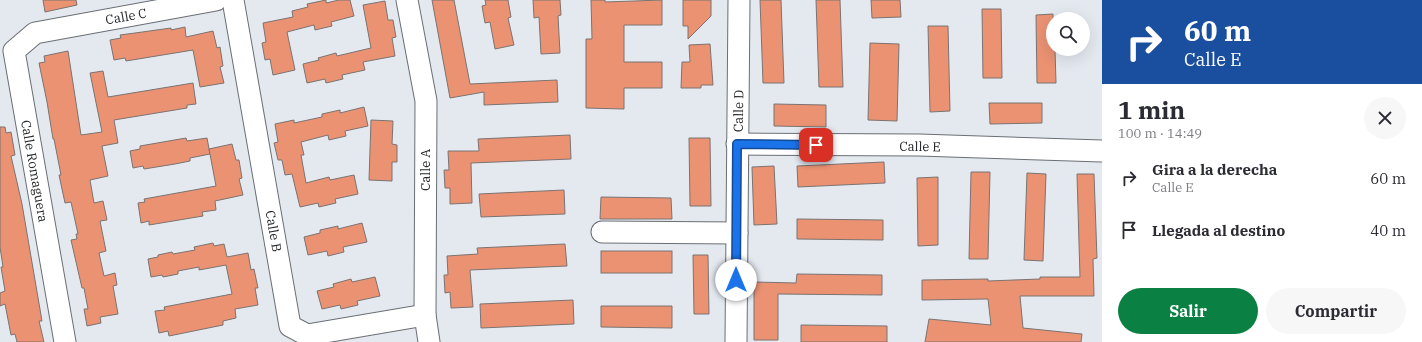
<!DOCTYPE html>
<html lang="es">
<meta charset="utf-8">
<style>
:root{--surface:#fff;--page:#f7f7f7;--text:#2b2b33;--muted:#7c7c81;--accent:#0b8043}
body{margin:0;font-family:"IBM Plex Serif",serif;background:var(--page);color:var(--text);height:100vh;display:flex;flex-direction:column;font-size:15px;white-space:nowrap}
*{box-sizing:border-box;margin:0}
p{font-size:13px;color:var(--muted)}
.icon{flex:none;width:22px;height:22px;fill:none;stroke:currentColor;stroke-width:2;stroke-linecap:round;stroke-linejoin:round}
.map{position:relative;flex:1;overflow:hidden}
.panel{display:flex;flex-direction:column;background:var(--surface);width:320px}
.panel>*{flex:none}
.guide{background:#1a4fa0;color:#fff;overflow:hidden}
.fabs{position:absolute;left:1046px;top:12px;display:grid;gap:8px}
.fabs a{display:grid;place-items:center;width:44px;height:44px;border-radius:50%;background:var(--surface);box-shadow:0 4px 16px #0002;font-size:20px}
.pin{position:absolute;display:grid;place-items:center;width:34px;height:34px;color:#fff;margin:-17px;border-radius:8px;box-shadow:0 2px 6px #0006}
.me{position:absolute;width:44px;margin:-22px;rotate:0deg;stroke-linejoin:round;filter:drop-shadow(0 0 3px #0008)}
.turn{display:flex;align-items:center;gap:14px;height:84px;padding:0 16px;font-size:18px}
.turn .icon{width:52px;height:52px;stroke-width:2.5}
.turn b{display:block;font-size:28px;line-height:34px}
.round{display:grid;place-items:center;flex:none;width:42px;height:42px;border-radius:21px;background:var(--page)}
.head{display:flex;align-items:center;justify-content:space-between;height:68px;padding:0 16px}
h1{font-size:24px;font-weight:700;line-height:30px}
.action{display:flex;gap:8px;margin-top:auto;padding:8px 16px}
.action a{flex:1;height:46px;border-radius:24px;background:var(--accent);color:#fff;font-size:16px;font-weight:700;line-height:46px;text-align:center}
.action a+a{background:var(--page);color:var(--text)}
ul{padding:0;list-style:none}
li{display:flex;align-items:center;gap:12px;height:52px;padding:0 16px}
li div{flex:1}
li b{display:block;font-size:15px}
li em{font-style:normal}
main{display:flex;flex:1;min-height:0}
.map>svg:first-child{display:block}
.building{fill:#eb9273;stroke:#7b7371}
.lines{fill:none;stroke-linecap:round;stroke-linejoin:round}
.minor-casing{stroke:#6a6f74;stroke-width:23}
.minor{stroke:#fff;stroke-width:21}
.route-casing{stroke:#114b97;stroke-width:10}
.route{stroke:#1a73e8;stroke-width:7}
.labels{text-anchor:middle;stroke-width:3;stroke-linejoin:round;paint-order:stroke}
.street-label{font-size:13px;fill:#252729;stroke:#fff}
</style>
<main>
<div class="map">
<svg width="1102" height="342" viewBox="0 0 1102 342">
<rect width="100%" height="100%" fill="#e4e9f0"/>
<g class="building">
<polygon points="43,0 76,0 77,5 45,12"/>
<polygon points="326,0 326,3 339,0 350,0 354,16 331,22 332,26 315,30 314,25 287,32 295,70 273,75 270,59 265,60 262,43 266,42 263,23 293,17 292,11 308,7 307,4"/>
<polygon points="432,0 454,0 470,84 557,80 558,102 484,105 484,92 450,98"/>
<polygon points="485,0 508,0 511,17 508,18 514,45 495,49 490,22 485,23 482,6 486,5"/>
<polygon points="533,0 560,0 561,15 558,16 560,53 541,54 539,17 534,18"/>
<polygon points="591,0 605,0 605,2 662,0 662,25 624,25 624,62 662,62 662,88 624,88 624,109 586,108 586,39 592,39"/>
<polygon points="683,0 711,0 711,16 688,39 688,26 683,26"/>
<polygon points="760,0 781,0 784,83 763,83"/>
<polygon points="816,0 840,0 843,87 819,87"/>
<polygon points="871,0 900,0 901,17 872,18"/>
<polygon points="385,1 388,20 393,20 396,37 392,38 395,56 363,62 365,70 342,75 343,79 326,83 325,79 307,83 303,64 319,60 318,58 336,53 337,56 371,48 363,5"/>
<polygon points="982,9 1001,9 1002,78 983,78"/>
<polygon points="1053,14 1053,49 1055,49 1056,83 1037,83 1036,15"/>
<polygon points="928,26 948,26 950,111 930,112"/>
<polygon points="185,27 186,37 213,31 217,48 220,47 223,66 220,67 224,83 200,87 193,50 126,61 125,58 114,60 110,40 121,38 120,35 135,33 171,28 171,30"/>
<polygon points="870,43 899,44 897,121 868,120"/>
<polygon points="710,44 713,85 701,85 701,88 681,88 682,62 690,62 689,45"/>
<polygon points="68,51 81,135 102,132 90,73 103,71 108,97 193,83 196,104 187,105 187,108 114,120 118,143 102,146 108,176 90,180 94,203 103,201 107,220 100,221 106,251 99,253 104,276 115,273 117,285 113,286 118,314 100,317 101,323 87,326 84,309 88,309 84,288 82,288 71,240 77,239 76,234 78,234 71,202 65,203 59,175 61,175 54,139 53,139 47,102 39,63 45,62 44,56"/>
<polygon points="989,103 1042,103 1042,123 990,124"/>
<polygon points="774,104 826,105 826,127 774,126"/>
<polygon points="364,107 368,126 345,131 346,136 329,140 328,135 301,142 304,155 301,155 306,183 329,177 330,180 354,175 358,194 335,199 336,203 319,207 318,203 300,207 292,174 285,175 282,160 278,160 274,143 278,142 275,124 294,120 294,123 322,117 322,114 340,110 340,113"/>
<polygon points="371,120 393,121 392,144 397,145 397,162 392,162 392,181 369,180"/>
<polygon points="0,127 5,127 6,133 11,132 15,155 11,156 22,204 42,321 39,321 44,342 17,342 15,334 11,335 5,304 0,306 0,293 5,291 1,267 3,267 0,247"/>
<polygon points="570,135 571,159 471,163 472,203 450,204 450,188 445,188 444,170 449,170 448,151 479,151 478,139"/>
<polygon points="186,138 187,141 207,138 210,154 190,158 190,161 175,164 144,169 143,166 133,168 130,151 140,149 140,146"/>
<polygon points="689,138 710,138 711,206 690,206"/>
<polygon points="232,144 236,160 239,160 242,178 239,179 243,195 215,201 216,210 202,212 203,216 149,225 149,221 141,223 138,203 145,202 144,199 216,186 209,149"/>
<polygon points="884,162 885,183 798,187 797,166"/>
<polygon points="774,166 777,224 754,225 752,167"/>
<polygon points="971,172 990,172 988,259 969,259"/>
<polygon points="1027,173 1046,174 1043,261 1024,260"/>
<polygon points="1077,174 1094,174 1097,258 1093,259 1094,296 1020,296 1023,328 1082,334 1081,342 925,342 929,319 991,325 988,299 922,300 922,280 988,279 988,281 1040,279 1040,277 1080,277"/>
<polygon points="938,177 938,245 918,246 917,178"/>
<polygon points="564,190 565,214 481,217 479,194"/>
<polygon points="601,197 671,198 672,219 600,219"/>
<polygon points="797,219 883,220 883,240 797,239"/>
<polygon points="362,223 367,242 343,247 344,252 328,256 327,251 308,255 304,237 320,233 320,230 338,226 338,229"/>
<polygon points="213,243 214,246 224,244 227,257 248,253 251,270 254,269 258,288 255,288 258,305 235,309 236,318 223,321 223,325 169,336 168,331 159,333 155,311 165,310 164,307 232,294 226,265 199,270 199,267 178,271 178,274 163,277 162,275 151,277 148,259 158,257 158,255 172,252 173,254 195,250 194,247"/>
<polygon points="565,244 567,266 470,270 473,307 451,308 450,292 445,293 444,275 448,275 447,256 478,254 477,248"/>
<rect x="601" y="251" width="71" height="22"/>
<polygon points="693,255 708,255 709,314 694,314"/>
<polygon points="797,274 882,275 882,295 778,294 778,340 754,340 754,282 796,283"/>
<polygon points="375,277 380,296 357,301 358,305 341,309 340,305 322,309 317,291 334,287 333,284 351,279 352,282"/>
<polygon points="573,300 574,324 481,328 480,304"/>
<polygon points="601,306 672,306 672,328 601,327"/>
<polygon points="801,325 887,326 887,342 801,342"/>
</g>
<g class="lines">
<defs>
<g id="minor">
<polyline points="233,0 290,326 307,335 425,315"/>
<polyline points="407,0 426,101 425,315 429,342"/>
<polyline points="737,144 919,145 1102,151"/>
<polyline points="602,232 737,233"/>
<polyline points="65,342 14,51 35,33 216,0"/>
<polyline points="736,342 739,0"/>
</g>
</defs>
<use href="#minor" class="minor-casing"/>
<use href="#minor" class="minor"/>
</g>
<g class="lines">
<defs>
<polyline id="route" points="736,280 737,144 816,145"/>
</defs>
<use href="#route" class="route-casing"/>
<use href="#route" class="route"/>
</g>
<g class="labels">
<g class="street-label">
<text transform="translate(126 16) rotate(-10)" y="5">Calle C</text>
<text transform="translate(738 111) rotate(-89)" y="5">Calle D</text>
<text transform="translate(920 146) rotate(1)" y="5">Calle E</text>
<text transform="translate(425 170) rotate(-90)" y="5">Calle A</text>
<text transform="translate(35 171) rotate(80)" y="5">Calle Romaguera</text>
<text transform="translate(274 231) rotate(80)" y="5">Calle B</text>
</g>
</g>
</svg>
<div class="fabs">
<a><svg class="icon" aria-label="search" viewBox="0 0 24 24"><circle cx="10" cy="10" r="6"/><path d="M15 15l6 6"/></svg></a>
</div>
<div class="pin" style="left:816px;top:145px;background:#d93025"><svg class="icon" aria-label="arrive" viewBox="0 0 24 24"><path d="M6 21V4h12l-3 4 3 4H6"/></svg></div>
<svg class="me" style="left:736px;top:280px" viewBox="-20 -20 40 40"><circle r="19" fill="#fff"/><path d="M0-13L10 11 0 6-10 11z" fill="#1a73e8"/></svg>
</div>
<section class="panel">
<div class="guide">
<div class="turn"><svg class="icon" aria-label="right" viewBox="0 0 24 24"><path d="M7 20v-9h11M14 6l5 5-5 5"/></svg><div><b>60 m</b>Calle E</div></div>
</div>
<div class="head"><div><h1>1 min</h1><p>100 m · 14:49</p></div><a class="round"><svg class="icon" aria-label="close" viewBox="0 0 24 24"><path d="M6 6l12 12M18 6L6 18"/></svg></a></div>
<ul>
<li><svg class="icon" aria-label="right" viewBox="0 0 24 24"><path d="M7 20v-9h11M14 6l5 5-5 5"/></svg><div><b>Gira a la derecha</b><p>Calle E</p></div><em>60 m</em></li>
<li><svg class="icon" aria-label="arrive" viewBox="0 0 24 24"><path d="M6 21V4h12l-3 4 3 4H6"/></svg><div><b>Llegada al destino</b></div><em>40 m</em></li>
</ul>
<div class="action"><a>Salir</a><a>Compartir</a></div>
</section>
</main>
